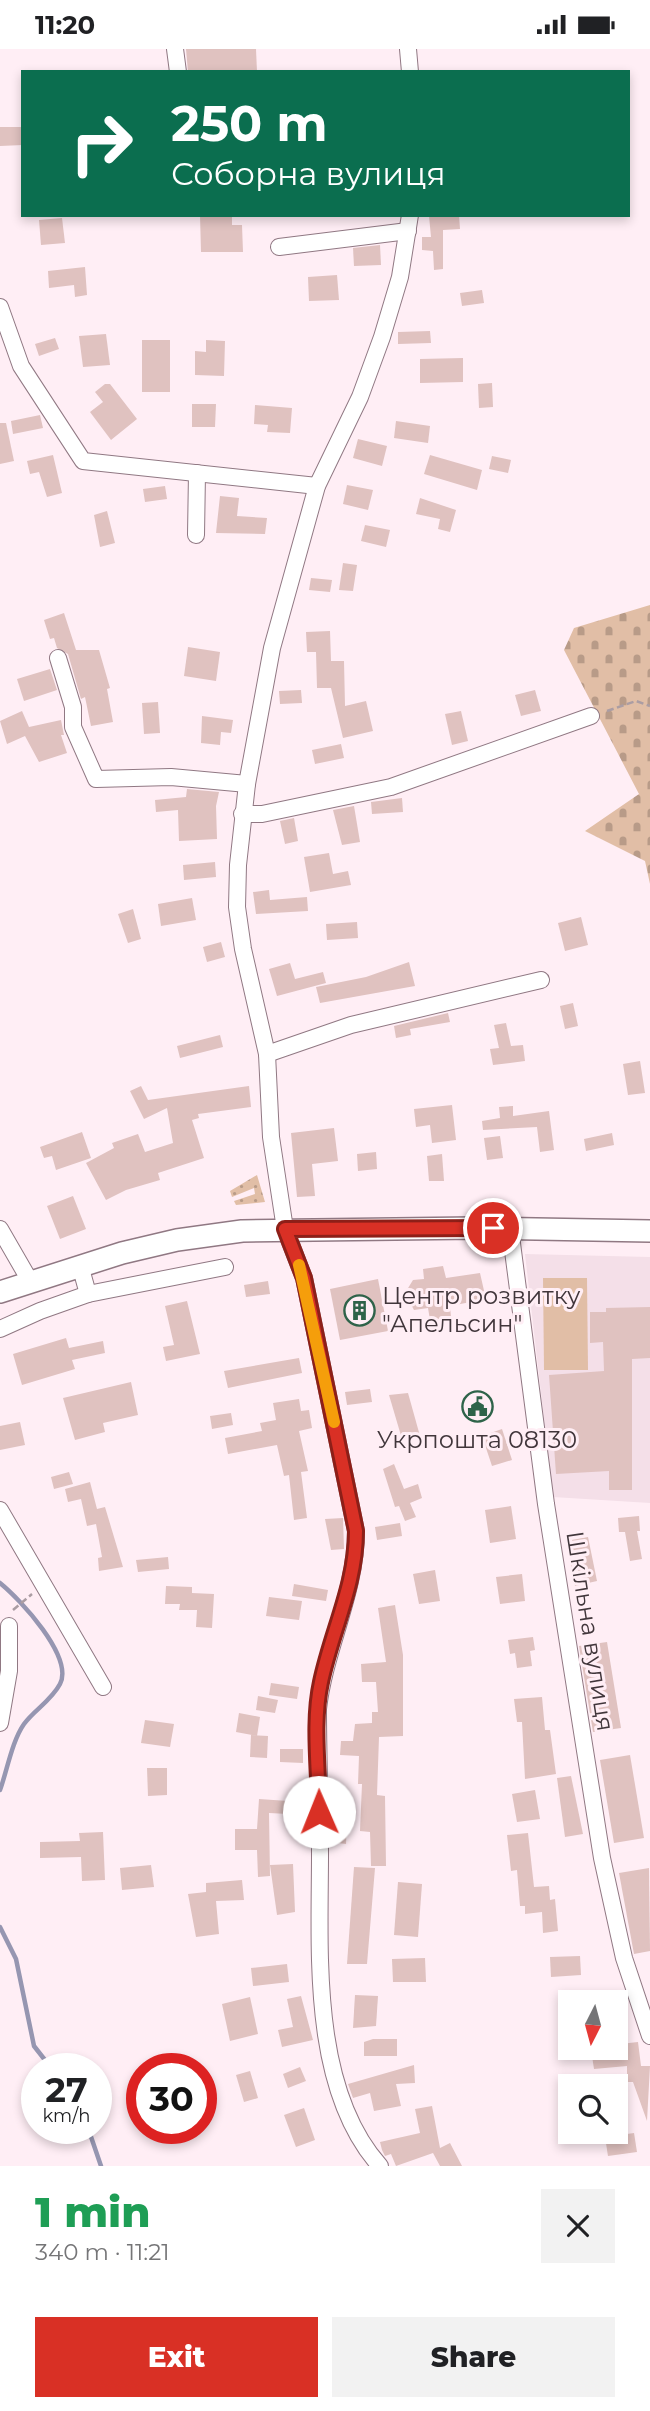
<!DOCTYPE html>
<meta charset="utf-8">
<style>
:root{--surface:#fff;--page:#f2f2f2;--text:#202124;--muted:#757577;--accent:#d93025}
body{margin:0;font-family:Montserrat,sans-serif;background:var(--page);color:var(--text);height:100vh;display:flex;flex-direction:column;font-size:26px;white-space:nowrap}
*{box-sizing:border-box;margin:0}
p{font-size:23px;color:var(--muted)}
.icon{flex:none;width:38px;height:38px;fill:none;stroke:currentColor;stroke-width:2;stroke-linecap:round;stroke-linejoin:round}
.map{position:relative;height:2117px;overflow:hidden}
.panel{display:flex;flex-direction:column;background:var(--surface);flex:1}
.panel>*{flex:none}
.guide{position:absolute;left:21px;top:21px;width:609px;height:147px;border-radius:0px;box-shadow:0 4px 10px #0003;background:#0b6e4f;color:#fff;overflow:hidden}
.needle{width:46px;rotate:186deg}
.buttons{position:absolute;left:558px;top:1941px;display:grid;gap:14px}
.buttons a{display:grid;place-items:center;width:70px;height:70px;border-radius:0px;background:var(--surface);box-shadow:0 4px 10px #0003;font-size:35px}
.speed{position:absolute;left:21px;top:2004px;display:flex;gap:14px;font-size:35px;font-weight:700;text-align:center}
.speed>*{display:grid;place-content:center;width:91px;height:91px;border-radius:50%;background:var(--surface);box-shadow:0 4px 10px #0003;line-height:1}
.speed small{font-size:18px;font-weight:400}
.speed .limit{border:10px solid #d22;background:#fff;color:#111}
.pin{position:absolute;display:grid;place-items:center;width:60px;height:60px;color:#fff;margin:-30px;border:4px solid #fff;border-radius:50%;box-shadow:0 2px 7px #0007}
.me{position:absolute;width:77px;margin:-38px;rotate:359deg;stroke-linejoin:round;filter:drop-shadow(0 0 5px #0008)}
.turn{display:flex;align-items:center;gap:24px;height:147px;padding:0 35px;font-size:32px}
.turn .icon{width:91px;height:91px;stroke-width:2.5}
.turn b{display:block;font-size:49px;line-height:60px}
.round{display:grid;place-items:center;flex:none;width:74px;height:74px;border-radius:0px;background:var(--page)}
.overview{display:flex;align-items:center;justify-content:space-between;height:119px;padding:0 35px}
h1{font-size:42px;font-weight:800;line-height:52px;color:#1e9e55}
.button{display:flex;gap:14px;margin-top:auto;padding:14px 35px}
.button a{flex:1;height:80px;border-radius:0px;background:var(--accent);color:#fff;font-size:28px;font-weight:800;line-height:80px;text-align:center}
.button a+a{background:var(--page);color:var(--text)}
.status{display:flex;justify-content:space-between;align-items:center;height:49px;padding:0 35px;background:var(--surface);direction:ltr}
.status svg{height:19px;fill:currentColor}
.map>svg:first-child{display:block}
.built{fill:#f4dfe8}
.grass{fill:url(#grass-dots)}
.cemetery{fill:url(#cemetery-stones)}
.garden{fill:#e1bea6}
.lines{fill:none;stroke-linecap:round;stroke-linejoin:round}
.stream{stroke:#9696b1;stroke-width:4.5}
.building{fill:#e0c2c0}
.minor-casing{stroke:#907883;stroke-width:18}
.major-casing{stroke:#907883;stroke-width:24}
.path{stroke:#ab9da3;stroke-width:2.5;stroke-dasharray:7 3.5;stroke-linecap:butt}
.minor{stroke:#fff;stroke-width:16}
.major{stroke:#fff;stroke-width:21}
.route-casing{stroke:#8d1f18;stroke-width:18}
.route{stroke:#d93025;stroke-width:12}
.slow{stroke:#f59e0b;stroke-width:12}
.labels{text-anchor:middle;stroke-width:6;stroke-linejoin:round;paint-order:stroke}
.poi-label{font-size:24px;fill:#41363b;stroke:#ffeef5;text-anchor:start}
.street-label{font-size:24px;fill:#41363b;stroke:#ffeef5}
</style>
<div class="status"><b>11:20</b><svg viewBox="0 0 49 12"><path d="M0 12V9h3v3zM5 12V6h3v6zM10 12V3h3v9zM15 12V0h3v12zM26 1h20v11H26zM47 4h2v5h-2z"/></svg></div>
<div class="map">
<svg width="650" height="2117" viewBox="0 0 650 2117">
<defs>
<pattern id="grass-dots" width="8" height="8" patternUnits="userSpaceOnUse" patternTransform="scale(1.75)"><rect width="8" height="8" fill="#e1bea6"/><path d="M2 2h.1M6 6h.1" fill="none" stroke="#b89b88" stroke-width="1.8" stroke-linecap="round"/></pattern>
<pattern id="cemetery-stones" width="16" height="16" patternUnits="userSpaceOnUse" patternTransform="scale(1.75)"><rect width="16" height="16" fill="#e1bea6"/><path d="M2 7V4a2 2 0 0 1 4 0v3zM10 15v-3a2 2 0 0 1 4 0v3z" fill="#b89b88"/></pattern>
</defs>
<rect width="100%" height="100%" fill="#ffeef5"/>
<polygon class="built" points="525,1205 650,1208 650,1454 553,1448"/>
<polygon class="grass" points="257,1126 265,1153 236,1156 234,1152 255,1145 254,1139 232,1148 230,1142"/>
<polygon class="cemetery" points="650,556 650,835 645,812 585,782 639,745 564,601 574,579"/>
<polygon class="garden" points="543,1229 587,1229 588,1321 544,1321"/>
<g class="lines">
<g class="stream">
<path d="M 0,1534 C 20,1550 74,1608 60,1635 C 51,1652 34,1661 24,1675 C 12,1692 7,1722 0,1741"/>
<polyline points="0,1878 16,1910 34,1997 52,2020"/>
<polyline points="88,2079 101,2117"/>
</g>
</g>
<g class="building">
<polygon points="186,0 256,0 257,23 188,23"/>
<polygon points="0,78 23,78 23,96 0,97"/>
<polygon points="200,166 232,166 232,176 242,176 243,203 201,203"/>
<polygon points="459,166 460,180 443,181 443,220 434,221 433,202 422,201 422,188 431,188 429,167"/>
<polygon points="62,169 65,194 41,196 39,171"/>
<polygon points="380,196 381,216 354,217 353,199"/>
<polygon points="85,218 87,246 75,248 74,236 49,239 48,222"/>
<polygon points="337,226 339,251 309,252 308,228"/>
<polygon points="482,241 484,254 462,257 460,244"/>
<polygon points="430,282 431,294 398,295 398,283"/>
<polygon points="106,285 110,316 83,318 79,287"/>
<polygon points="55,289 59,300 39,307 35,295"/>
<rect x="142" y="291" width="28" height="52"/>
<polygon points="206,291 225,292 224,327 195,326 195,302 206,303"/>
<polygon points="463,309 463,333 420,334 420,310"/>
<polygon points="492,334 493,358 479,359 478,335"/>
<polygon points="105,335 110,335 137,370 111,391 90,363 103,353 95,343"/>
<polygon points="192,355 216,355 215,378 192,378"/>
<polygon points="255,356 292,359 290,384 267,383 268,376 254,375"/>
<polygon points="40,366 43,379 13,385 11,372"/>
<polygon points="396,372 430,377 428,394 394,389"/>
<polygon points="0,374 6,374 14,412 0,415"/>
<polygon points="358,390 387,397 382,417 353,409"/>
<polygon points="53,406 62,444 47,448 39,423 30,425 27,412"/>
<polygon points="430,406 482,421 477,441 424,425"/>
<polygon points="492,407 511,411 508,424 489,420"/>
<polygon points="347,436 373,441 368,461 343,455"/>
<polygon points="165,437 167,450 145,453 143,440"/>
<polygon points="220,447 239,449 237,467 267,469 265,485 216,484"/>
<polygon points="420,449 456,461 450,483 438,480 440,470 416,465"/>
<polygon points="107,462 115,494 100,498 94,466"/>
<polygon points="365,476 390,481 386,498 361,492"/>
<polygon points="343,514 357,516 353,542 339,541"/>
<polygon points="311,529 332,531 330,543 309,541"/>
<polygon points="64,564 76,601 99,601 110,639 107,640 113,673 91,677 85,648 81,650 68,605 57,599 54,589 50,590 44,571"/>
<polygon points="330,582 331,612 344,612 345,657 366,652 373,682 343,689 331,639 317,639 316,603 307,603 306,583"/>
<polygon points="188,598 220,603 216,632 184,627"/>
<polygon points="50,620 57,641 24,652 17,630"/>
<polygon points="301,641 302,654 280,655 279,642"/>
<polygon points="535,641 541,662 521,667 515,646"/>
<polygon points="158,653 160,684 144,685 142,654"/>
<polygon points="22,662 29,678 61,671 64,686 61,686 67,704 39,713 25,687 7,695 0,672"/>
<polygon points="461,662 468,692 452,696 445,665"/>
<polygon points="202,667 233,671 231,684 221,683 220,696 201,694"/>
<polygon points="341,695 344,709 315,715 312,701"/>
<polygon points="187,740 219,743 216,757 217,790 179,792 178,761 156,763 155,751 186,748"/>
<polygon points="402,749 403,763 372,765 371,753"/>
<polygon points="354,757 360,793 342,796 333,761"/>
<polygon points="294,769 298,792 285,795 280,772"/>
<polygon points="329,804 333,825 348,822 351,836 310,843 304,808"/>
<polygon points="215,813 216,828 184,831 183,816"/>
<polygon points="269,841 270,851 307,848 308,862 256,865 253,843"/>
<polygon points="192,849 196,871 161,877 158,855"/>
<polygon points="133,860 141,890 128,894 118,865"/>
<polygon points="581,868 588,896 565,902 558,874"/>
<polygon points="357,873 358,889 327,891 326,875"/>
<polygon points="221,893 225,908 207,913 203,898"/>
<polygon points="409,913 415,937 320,954 316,938 366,928"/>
<polygon points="290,914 295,930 323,923 326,934 277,947 269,920"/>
<polygon points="573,954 578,977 565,980 560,957"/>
<polygon points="448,964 450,973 410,980 411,986 396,989 394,977"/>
<polygon points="506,974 511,997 523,996 525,1012 493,1016 490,1000 499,999 494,976"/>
<polygon points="220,986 223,998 180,1009 177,997"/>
<polygon points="640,1012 645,1044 628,1046 623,1015"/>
<polygon points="141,1037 148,1051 249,1037 251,1058 198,1065 199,1069 192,1071 204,1109 158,1124 160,1131 126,1141 106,1151 86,1114 114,1099 112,1094 138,1085 145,1103 173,1094 167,1059 144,1070 130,1042"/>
<polygon points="452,1056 456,1091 432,1094 430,1076 416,1078 414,1060"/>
<polygon points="513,1057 513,1067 549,1062 554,1101 540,1103 537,1078 483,1081 482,1072 500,1069 499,1058"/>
<polygon points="334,1079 338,1112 312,1115 315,1147 297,1148 291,1084"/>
<polygon points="82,1083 91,1109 56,1121 52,1107 44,1109 40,1098"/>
<polygon points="612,1084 614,1096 586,1102 584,1090"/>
<polygon points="500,1087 503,1109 487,1111 484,1089"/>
<polygon points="376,1103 377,1120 358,1122 357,1105"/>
<polygon points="442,1105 444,1132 429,1132 427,1107"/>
<polygon points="73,1147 86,1180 60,1190 47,1157"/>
<polygon points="443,1217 446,1229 480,1224 485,1246 476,1252 450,1257 451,1268 430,1271 428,1259 414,1261 405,1244 413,1231 424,1230 423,1220"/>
<polygon points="378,1230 388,1282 340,1291 330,1240"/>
<polygon points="268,1232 270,1245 246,1248 244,1236"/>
<polygon points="187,1252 200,1305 166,1312 163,1298 174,1296 165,1257"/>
<polygon points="650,1258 650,1309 632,1310 632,1441 609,1441 609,1422 556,1425 549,1326 604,1322 603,1293 590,1294 590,1263 606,1263 606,1259"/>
<polygon points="66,1289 69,1299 103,1292 105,1304 72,1311 75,1320 22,1336 13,1305"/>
<polygon points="299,1309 302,1324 228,1339 224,1322"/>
<polygon points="131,1333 138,1366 103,1374 105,1383 75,1391 63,1349"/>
<polygon points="370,1340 372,1353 347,1356 345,1343"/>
<polygon points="408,1344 420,1387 402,1390 389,1346"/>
<polygon points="299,1350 301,1362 309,1361 312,1379 299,1382 308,1422 301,1423 307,1469 294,1471 289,1426 284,1427 277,1396 228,1405 225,1389 262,1382 260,1374 276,1371 273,1354"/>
<polygon points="231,1364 233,1376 212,1380 210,1367"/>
<polygon points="20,1373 25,1396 0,1401 0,1377"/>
<polygon points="502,1380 512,1411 492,1417 482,1387"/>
<polygon points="394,1415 404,1440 418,1435 422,1449 410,1454 416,1468 405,1472 399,1457 395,1458 383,1420"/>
<polygon points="69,1423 73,1435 54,1440 51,1428"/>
<polygon points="90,1433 97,1460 105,1458 123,1518 99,1522 98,1509 102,1508 96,1475 87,1477 81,1450 68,1453 65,1440"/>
<polygon points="511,1457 516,1490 490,1494 485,1461"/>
<polygon points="639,1467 640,1482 637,1482 642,1510 630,1512 625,1483 619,1483 618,1469"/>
<polygon points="343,1469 344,1500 331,1501 325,1470"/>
<polygon points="400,1474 402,1487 377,1491 375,1478"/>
<polygon points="588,1488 597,1532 575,1537 566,1492"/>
<polygon points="168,1508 169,1520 138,1523 136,1511"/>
<polygon points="435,1521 440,1552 419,1555 413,1525"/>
<polygon points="522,1525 525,1552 500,1555 496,1528"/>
<polygon points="294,1535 328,1541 326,1552 292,1547"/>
<polygon points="166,1537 192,1538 192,1544 214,1545 212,1579 196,1578 197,1561 179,1561 180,1555 165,1555"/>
<polygon points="269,1548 302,1552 299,1571 266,1567"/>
<polygon points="395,1556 403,1606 403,1687 379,1688 377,1746 385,1747 386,1817 371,1817 370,1783 360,1782 362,1735 358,1735 359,1707 340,1706 341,1692 353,1692 355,1675 372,1674 372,1663 378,1663 376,1633 362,1633 361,1615 386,1613 378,1559"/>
<polygon points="533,1588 535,1601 530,1602 532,1617 517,1619 515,1604 510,1605 508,1591"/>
<polygon points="607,1593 621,1679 593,1683 579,1597"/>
<polygon points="271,1634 299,1638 297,1650 269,1646"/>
<polygon points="258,1647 278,1651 275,1664 256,1661"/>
<polygon points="542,1648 545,1681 550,1681 556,1725 525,1730 522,1673 517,1673 514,1650"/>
<polygon points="239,1664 260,1668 257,1687 236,1683"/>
<polygon points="145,1671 174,1675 170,1698 141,1694"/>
<polygon points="251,1686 268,1687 267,1709 250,1708"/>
<polygon points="280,1700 303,1700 303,1714 280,1713"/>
<polygon points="630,1706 644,1789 614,1794 600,1711"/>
<polygon points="147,1719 167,1719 167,1746 148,1747"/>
<polygon points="571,1727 583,1785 565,1788 557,1729"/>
<polygon points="535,1741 540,1770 517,1773 512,1745"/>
<polygon points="259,1750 288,1752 288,1765 269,1764 270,1827 258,1828 257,1801 235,1801 235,1780 257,1780"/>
<polygon points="330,1772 347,1773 346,1795 330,1793"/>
<polygon points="103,1783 105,1831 82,1832 81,1808 40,1809 40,1793 80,1792 79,1784"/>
<polygon points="528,1784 534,1838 549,1837 550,1851 555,1850 558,1882 543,1884 542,1863 525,1865 525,1857 520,1857 517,1821 511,1822 507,1786"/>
<polygon points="293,1815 295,1863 277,1866 270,1816"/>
<polygon points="151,1816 154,1838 122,1841 120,1819"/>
<polygon points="354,1818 375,1819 367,1915 347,1915"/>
<polygon points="649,1819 650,1902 634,1905 619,1824"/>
<polygon points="242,1831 244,1851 216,1852 219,1885 196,1888 188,1845 206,1843 206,1834"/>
<polygon points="398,1833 422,1835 418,1888 394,1886"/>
<polygon points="580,1907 581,1926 551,1928 550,1908"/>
<polygon points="425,1909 426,1933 393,1933 392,1910"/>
<polygon points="287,1915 289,1933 253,1937 251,1919"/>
<polygon points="355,1946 378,1947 376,1977 353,1979"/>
<polygon points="301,1947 313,1991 282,1998 278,1981 293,1978 287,1950"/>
<polygon points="250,1948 258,1985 230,1992 222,1955"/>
<polygon points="373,1990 397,1990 397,2007 364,2007 364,1993"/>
<polygon points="638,1993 641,2017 650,2017 647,2072 633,2033 627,2033 627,2017 594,2020 592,2007 621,2004 620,1995"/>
<polygon points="414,2016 415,2034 396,2035 401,2057 374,2062 370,2044 353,2049 348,2035"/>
<polygon points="300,2018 306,2032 288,2039 283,2025"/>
<polygon points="250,2022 258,2049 244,2053 236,2026"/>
<polygon points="432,2057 440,2099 450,2094 462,2117 440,2117 433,2104 396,2117 391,2105 385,2107 382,2101 380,2093 420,2084 415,2060"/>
<polygon points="304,2059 315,2091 296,2098 284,2066"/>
<polygon points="634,2084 637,2103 608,2107 605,2088"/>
</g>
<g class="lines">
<defs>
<g id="minor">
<polyline points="175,0 178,23"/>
<polyline points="408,0 410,23"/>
<polyline points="279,198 408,182"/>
<polyline points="0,258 21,317 83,412 317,437"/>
<polyline points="196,486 197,424"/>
<polyline points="58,609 73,658 73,678 96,730 171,728 247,735"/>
<polyline points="242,765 262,765 391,738 591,667"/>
<polyline points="267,1005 351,976 541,931"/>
<polyline points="510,1179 546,1455 602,1809 624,1909 650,1987"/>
<polyline points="0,1180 30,1232"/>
<polyline points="88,1245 225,1218"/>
<polyline points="0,1280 40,1262 88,1245 80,1216"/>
<polyline points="0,1461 103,1638"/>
<polyline points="0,1674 9,1622 9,1577"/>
<path d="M 380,2117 C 310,2039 320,1902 320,1804 C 320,1756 318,1708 318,1660 C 325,1599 356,1544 356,1482 L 304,1229 L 285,1180 L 271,1088 L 267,1005 L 243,900 L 237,858 L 238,816 L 247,735 L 272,599 L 317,437 L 360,348 L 382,288 L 400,228 L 410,166"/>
</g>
<polyline id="major" points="0,1243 122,1204 177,1191 242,1182 475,1179 650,1182"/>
</defs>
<use href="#minor" class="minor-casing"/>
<use href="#major" class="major-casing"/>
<g class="path">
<polyline points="607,662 636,652 650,657"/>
<polyline points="13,1561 32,1545"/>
</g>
<use href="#minor" class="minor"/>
<use href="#major" class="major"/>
</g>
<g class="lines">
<defs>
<path id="route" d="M 319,1763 C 319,1721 312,1674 321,1633 C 332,1581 356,1536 356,1482 L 304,1229 L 285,1180 L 493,1179"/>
</defs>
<use href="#route" class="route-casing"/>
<use href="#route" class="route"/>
<polyline class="slow" points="299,1216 334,1373"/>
</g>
<defs>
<symbol id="building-ring" viewBox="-11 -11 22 22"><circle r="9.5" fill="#ffeef5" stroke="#2e6349" stroke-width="1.5"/><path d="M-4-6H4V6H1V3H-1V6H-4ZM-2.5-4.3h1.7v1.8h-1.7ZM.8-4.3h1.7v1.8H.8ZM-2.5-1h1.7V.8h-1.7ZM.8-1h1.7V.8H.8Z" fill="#2e6349"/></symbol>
<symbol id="civic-ring" viewBox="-11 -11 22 22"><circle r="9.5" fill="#ffeef5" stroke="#2e6349" stroke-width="1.5"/><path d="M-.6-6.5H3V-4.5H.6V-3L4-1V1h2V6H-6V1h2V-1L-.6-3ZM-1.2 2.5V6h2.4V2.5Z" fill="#2e6349"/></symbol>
</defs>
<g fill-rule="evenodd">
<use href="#building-ring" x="342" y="1244" width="35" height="35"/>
<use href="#civic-ring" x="460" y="1340" width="35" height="35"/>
</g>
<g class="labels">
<g class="poi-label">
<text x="382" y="1255">Центр розвитку<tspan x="382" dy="28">"Апельсин"</tspan></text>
<text x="477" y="1399" text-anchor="middle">Укрпошта 08130</text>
</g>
<g class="street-label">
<text transform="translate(590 1582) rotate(81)" y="8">Шкільна вулиця</text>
</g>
</g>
</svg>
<div class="buttons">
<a><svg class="needle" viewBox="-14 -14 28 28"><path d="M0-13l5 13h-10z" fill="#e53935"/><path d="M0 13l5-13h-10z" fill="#757577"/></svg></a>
<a><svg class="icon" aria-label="search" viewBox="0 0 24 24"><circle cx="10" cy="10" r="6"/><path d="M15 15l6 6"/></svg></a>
</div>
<div class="speed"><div>27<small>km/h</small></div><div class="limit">30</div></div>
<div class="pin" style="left:493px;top:1179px;background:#d93025"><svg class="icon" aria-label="arrive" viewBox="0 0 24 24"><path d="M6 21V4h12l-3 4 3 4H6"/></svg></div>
<svg class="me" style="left:319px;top:1763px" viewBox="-20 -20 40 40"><circle r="19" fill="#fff"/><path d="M0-13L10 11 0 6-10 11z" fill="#d93025"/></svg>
<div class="guide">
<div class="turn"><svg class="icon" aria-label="right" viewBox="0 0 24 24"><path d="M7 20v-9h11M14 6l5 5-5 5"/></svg><div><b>250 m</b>Соборна вулиця</div></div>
</div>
</div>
<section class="panel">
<div class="overview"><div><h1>1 min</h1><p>340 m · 11:21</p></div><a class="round"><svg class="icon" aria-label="close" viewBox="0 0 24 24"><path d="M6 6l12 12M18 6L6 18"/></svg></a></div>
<div class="button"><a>Exit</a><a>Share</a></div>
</section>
